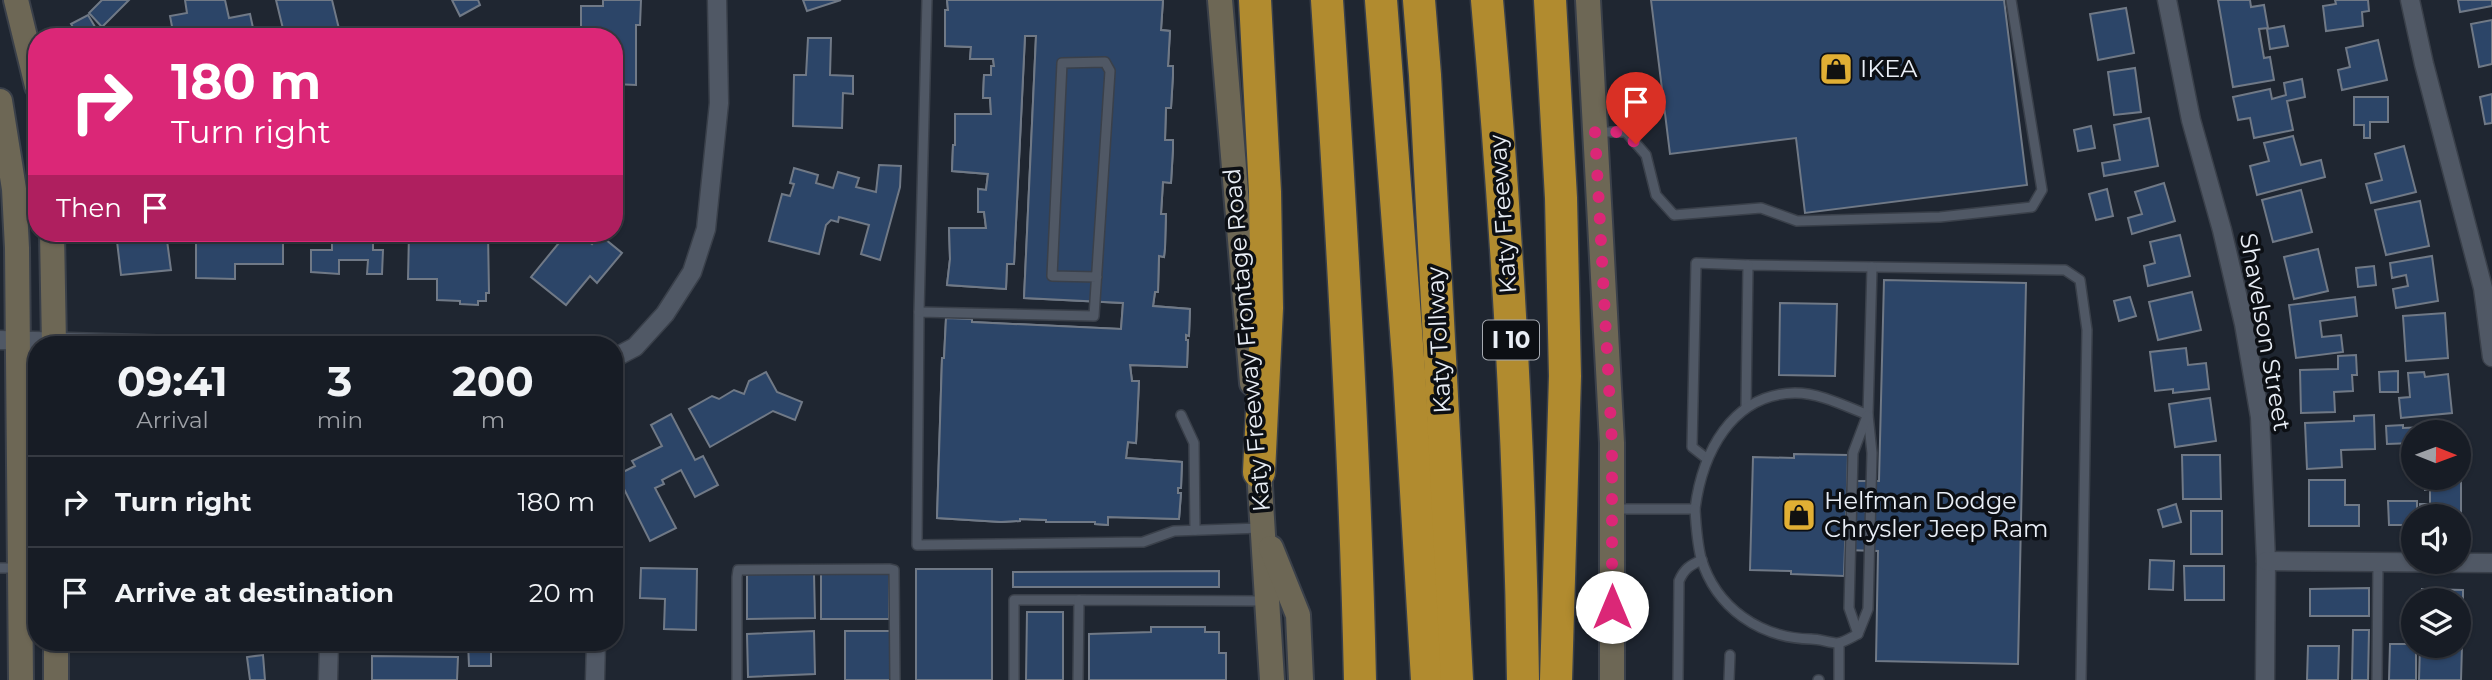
<!DOCTYPE html>
<style>
:root{--surface:#171c25;--page:#242932;--text:#f1f3f6;--muted:#9ea1a7;--line:#363a42}
body{margin:0;font-family:Montserrat,sans-serif;background:var(--page);color:var(--text);height:100vh;display:flex;flex-direction:column;font-size:26px;white-space:nowrap}
*{box-sizing:border-box;margin:0}
p{font-size:23px;color:var(--muted)}
.icon{flex:none;width:38px;height:38px;fill:none;stroke:currentColor;stroke-width:2;stroke-linecap:round;stroke-linejoin:round}
.map{position:relative;flex:1;overflow:hidden}
.details{position:absolute;left:28px;top:336px;width:595px;height:315px;display:flex;flex-direction:column;background:var(--surface);border-radius:28px;box-shadow:0 2px 5px #0004,0 0 0 2px var(--line)}
.details>*{flex:none}
.hud{position:absolute;left:28px;top:28px;width:595px;height:214px;border-radius:28px;box-shadow:0 2px 5px #0004,0 0 0 2px var(--line);background:#db2777;color:#fff;overflow:hidden}
.needle{width:46px;rotate:91deg}
.tools{position:absolute;left:2401px;top:420px;display:grid;gap:14px}
.tools a{display:grid;place-items:center;width:70px;height:70px;border-radius:50%;background:var(--surface);box-shadow:0 2px 5px #0004,0 0 0 2px var(--line);font-size:35px}
.pin{position:absolute;display:grid;place-items:center;width:60px;height:60px;color:#fff;margin:-72px -30px;border-radius:50% 50% 50% 0;rotate:-45deg;box-shadow:0 0 7px #0007}
.pin .icon{rotate:45deg}
.me{position:absolute;width:77px;margin:-38px;rotate:0deg;stroke-linejoin:round;filter:drop-shadow(0 0 5px #0008)}
.turn{display:flex;align-items:center;gap:24px;height:147px;padding:0 28px;font-size:32px}
.turn .icon{width:91px;height:91px;stroke-width:2.5}
.turn b{display:block;font-size:49px;line-height:60px}
.then{display:flex;align-items:center;height:66px;padding:0 28px;background:#0003;gap:14px;font-size:26px}
.eta{display:flex;justify-content:space-evenly;align-items:center;height:119px;text-align:center}
.eta b{font-size:42px;font-weight:700;line-height:49px}
ul{padding:0;list-style:none}
li{display:flex;align-items:center;gap:21px;height:91px;padding:0 28px;border-top:2px solid var(--line)}
li div{flex:1}
li b{display:block;font-size:26px}
li em{font-style:normal}
.map>svg:first-child{display:block}
.building{fill:#2c4568;stroke:#707986;stroke-width:2;fill-rule:evenodd}
.lines{fill:none;stroke-linecap:round;stroke-linejoin:round}
.lane-casing{stroke:#3a404a;stroke-width:12}
.street-casing{stroke:#3a404a;stroke-width:21}
.secondary-casing{stroke:#3a404a;stroke-width:28}
.highway-casing{stroke:#3a404a;stroke-width:35}
.lane{stroke:#505865;stroke-width:9}
.street{stroke:#505865;stroke-width:18}
.secondary{stroke:#6d6755;stroke-width:24}
.highway{stroke:#b18b2f;stroke-width:32}
.route{stroke:#db2777;stroke-width:12;stroke-dasharray:0 21.6}
.labels{text-anchor:middle;stroke-width:7;stroke-linejoin:round;paint-order:stroke}
.shield{fill:#0c0f14;stroke:#a7abb2;stroke-width:2}
.shield-label{font-size:23px;font-weight:bold;fill:#e9eef6}
.poi-label{font-size:24px;fill:#e9eef6;stroke:#0c0f14;text-anchor:start}
.street-label{font-size:24px;fill:#e9eef6;stroke:#0c0f14}
</style>
<div class="map">
<svg width="2492" height="680" viewBox="0 0 2492 680">
<rect width="100%" height="100%" fill="#1f2631"/>
<g class="building">
<polygon points="102,0 129,0 102,27 89,13"/>
<polygon points="185,0 225,0 229,18 250,14 255,37 174,37 170,16 187,13"/>
<polygon points="276,0 332,0 341,37 285,37"/>
<polygon points="452,0 478,0 480,5 460,16"/>
<polygon points="603,0 641,0 640,25 636,25 636,85 614,84 614,37 581,37 581,6 603,6"/>
<polygon points="803,0 841,0 807,11"/>
<path d="M 947,0 L 1103,5 L 1103,0 L 1163,0 L 1161,30 L 1170,31 L 1168,66 L 1173,66 L 1173,75 L 1171,108 L 1166,108 L 1165,140 L 1173,140 L 1173,149 L 1171,183 L 1163,182 L 1161,214 L 1166,214 L 1165,248 L 1164,257 L 1159,256 L 1158,292 L 1155,292 L 1153,306 L 1190,309 L 1189,336 L 1186,335 L 1186,340 L 1188,340 L 1187,367 L 1130,365 L 1132,381 L 1139,381 L 1137,424 L 1136,443 L 1128,442 L 1126,458 L 1182,462 L 1181,488 L 1178,488 L 1178,493 L 1181,493 L 1179,519 L 1108,517 L 1108,525 L 1095,524 L 1095,522 L 1046,522 L 1046,520 L 1020,519 L 1020,521 L 1001,522 L 937,518 L 942,358 L 944,358 L 946,318 L 972,319 L 972,322 L 1121,329 L 1123,303 L 1024,298 L 1036,36 L 1025,36 L 1014,264 L 1007,264 L 1006,289 L 947,285 L 950,259 L 949,228 L 986,228 L 984,212 L 978,212 L 978,189 L 986,190 L 988,174 L 952,171 L 953,145 L 955,145 L 955,114 L 991,114 L 990,98 L 983,98 L 984,75 L 991,75 L 991,66 L 994,66 L 993,59 L 970,59 L 971,47 L 945,46 L 945,10 L 948,10 ZM 997,358 L 1018,359 L 1018,363 L 1048,365 L 1059,366 L 1059,362 L 1080,363 L 1077,378 L 1070,378 L 1068,403 L 1067,439 L 1074,440 L 1073,450 L 1076,450 L 1076,456 L 1071,456 L 1071,465 L 1056,465 L 1056,460 L 1012,459 L 1012,462 L 993,462 L 995,447 L 998,447 L 999,427 L 1003,427 L 1005,395 L 1005,385 L 1001,385 L 1002,365 L 997,365 Z"/>
<polygon points="947,0 1163,0 1161,30 1170,31 1168,66 1173,66 1173,75 1171,108 1166,108 1165,140 1173,140 1173,149 1171,183 1163,182 1161,214 1166,214 1165,248 1164,257 1159,256 1158,292 1155,292 1153,306 1190,309 1189,336 1186,335 1186,340 1188,340 1187,367 1130,365 1132,381 1139,381 1137,424 1136,443 1128,442 1126,458 1182,462 1181,488 1178,488 1178,493 1181,493 1179,519 1108,517 1108,525 1095,524 1095,522 1046,522 1046,520 1020,519 1020,521 1001,522 937,518 942,358 944,358 946,318 972,319 972,322 1121,329 1123,303 1024,298 1036,36 1025,36 1014,264 1007,264 1006,289 947,285 950,259 949,228 986,228 984,212 978,212 978,189 986,190 988,174 952,171 953,145 955,145 955,114 991,114 990,98 983,98 984,75 991,75 991,66 994,66 993,59 970,59 971,47 945,46 945,10 948,10"/>
<polygon points="1651,0 2004,0 2027,185 1805,213 1796,138 1670,154"/>
<polygon points="2218,0 2250,0 2251,7 2264,5 2268,28 2259,29 2264,58 2270,57 2274,80 2233,87"/>
<polygon points="2335,0 2368,0 2369,11 2362,12 2363,26 2326,31 2323,6 2336,4"/>
<polygon points="2458,0 2492,0 2492,6 2460,12"/>
<polygon points="2126,8 2134,53 2098,60 2090,14"/>
<polygon points="88,15 101,37 79,37 71,24"/>
<polygon points="2492,20 2492,64 2479,67 2471,24"/>
<polygon points="2284,26 2288,46 2270,49 2267,29"/>
<polygon points="808,38 831,38 830,75 853,76 853,94 843,93 842,128 793,126 794,75 806,75"/>
<polygon points="2378,40 2387,80 2342,90 2338,70 2350,67 2346,48"/>
<polygon points="2135,68 2141,112 2114,115 2108,72"/>
<polygon points="2302,79 2305,97 2287,101 2293,130 2254,138 2250,118 2238,120 2233,97 2270,89 2272,99 2286,95 2284,83"/>
<polygon points="2492,94 2492,123 2485,124 2480,97"/>
<polygon points="2354,97 2388,97 2388,122 2370,122 2370,138 2364,138 2364,125 2354,125"/>
<polygon points="2149,118 2158,166 2104,176 2102,163 2120,160 2114,125"/>
<polygon points="2091,126 2095,148 2078,151 2074,130"/>
<polygon points="2293,136 2301,165 2321,160 2325,177 2257,195 2250,166 2269,161 2264,143"/>
<polygon points="2404,146 2416,192 2371,203 2366,184 2382,180 2375,154"/>
<polygon points="879,165 901,166 900,187 880,260 861,254 869,225 839,217 838,222 831,220 826,225 819,254 769,241 782,194 790,196 794,184 790,183 794,168 818,175 816,183 833,188 838,172 859,178 856,187 876,192"/>
<polygon points="2164,183 2175,221 2132,234 2128,218 2142,214 2135,192"/>
<polygon points="2107,189 2113,216 2096,220 2089,194"/>
<polygon points="2301,190 2312,232 2273,242 2262,200"/>
<polygon points="2420,201 2429,246 2386,255 2375,210"/>
<polygon points="116,233 166,233 171,270 121,275"/>
<polygon points="196,233 283,233 283,264 235,264 235,279 196,278"/>
<polygon points="332,233 373,233 373,250 383,250 382,274 367,274 368,260 339,260 339,274 311,272 311,250 332,250"/>
<polygon points="409,233 460,235 460,233 488,233 489,293 486,293 486,301 478,301 478,305 460,304 460,301 437,300 437,279 408,279"/>
<polygon points="567,233 579,233 592,244 600,235 622,253 597,283 590,276 566,305 531,277"/>
<polygon points="2180,235 2190,276 2148,286 2144,266 2155,263 2150,242"/>
<polygon points="2318,249 2328,291 2294,299 2284,257"/>
<polygon points="2432,256 2438,301 2396,308 2393,289 2408,286 2406,275 2392,278 2390,263"/>
<polygon points="2374,266 2376,285 2358,287 2356,268"/>
<polygon points="1884,280 2026,283 2018,664 1876,661 1878,551 1845,550 1847,481 1879,481"/>
<polygon points="2192,292 2201,330 2158,340 2149,302"/>
<polygon points="2130,297 2136,316 2119,321 2114,301"/>
<polygon points="2355,297 2357,316 2320,321 2322,337 2341,335 2343,352 2296,358 2289,305"/>
<polygon points="1780,303 1837,304 1835,376 1779,375"/>
<polygon points="2445,313 2448,358 2406,361 2403,316"/>
<polygon points="2186,348 2188,365 2206,363 2209,389 2173,393 2173,389 2155,391 2150,352"/>
<polygon points="2356,355 2357,375 2352,375 2353,391 2334,392 2335,412 2301,413 2300,370 2338,369 2338,356"/>
<polygon points="2398,371 2398,392 2380,392 2379,372"/>
<polygon points="766,372 777,392 802,402 795,420 773,411 710,447 689,409 712,396 719,399 734,390 744,394 749,381"/>
<polygon points="2424,372 2425,377 2448,374 2452,413 2401,418 2399,398 2410,397 2408,373"/>
<polygon points="2210,398 2216,441 2175,447 2169,404"/>
<polygon points="671,414 695,460 703,456 718,485 695,497 681,470 662,480 664,484 655,488 676,528 650,541 617,475 635,466 632,461 662,446 651,425"/>
<polygon points="2374,415 2375,449 2341,450 2342,467 2307,469 2305,423 2354,421 2354,416"/>
<polygon points="2403,425 2403,428 2450,426 2450,432 2413,432 2413,443 2387,444 2386,426"/>
<polygon points="1794,454 1848,455 1844,576 1791,574 1791,571 1750,570 1753,457 1794,458"/>
<polygon points="2182,455 2220,455 2221,499 2183,499"/>
<polygon points="2459,475 2461,475 2461,520 2459,520 2459,516 2420,516 2420,504 2430,504 2430,490 2425,490 2425,478 2459,478"/>
<polygon points="2309,480 2345,480 2345,505 2359,505 2359,526 2309,526"/>
<polygon points="2388,501 2417,501 2417,516 2413,516 2413,525 2389,525"/>
<polygon points="2176,504 2181,522 2163,527 2158,510"/>
<rect x="2191" y="511" width="31" height="43"/>
<polygon points="2150,560 2174,561 2173,590 2149,589"/>
<polygon points="2184,566 2224,566 2224,600 2185,600"/>
<polygon points="641,568 697,569 696,630 664,629 665,599 640,598"/>
<rect x="916" y="569" width="76" height="111"/>
<polygon points="1219,571 1219,587 1013,587 1013,572"/>
<polygon points="814,573 815,618 747,619 747,574"/>
<rect x="821" y="573" width="68" height="46"/>
<polygon points="2369,588 2369,616 2310,616 2310,589"/>
<polygon points="2422,589 2463,590 2463,639 2459,639 2459,600 2422,600"/>
<polygon points="1027,612 1063,612 1063,680 1026,680"/>
<polygon points="1151,627 1205,627 1205,632 1219,632 1219,653 1226,653 1226,680 1089,680 1089,634 1151,632"/>
<polygon points="2353,630 2369,630 2368,680 2352,680"/>
<polygon points="814,631 815,674 748,677 747,634"/>
<rect x="845" y="631" width="46" height="49"/>
<polygon points="468,642 491,642 491,666 469,666"/>
<polygon points="2390,644 2413,644 2416,646 2416,680 2389,680"/>
<polygon points="2462,645 2461,680 2419,680 2420,646"/>
<polygon points="2308,646 2339,646 2338,680 2307,680"/>
<polygon points="263,655 265,680 250,680 247,657"/>
<polygon points="372,656 458,657 457,680 372,680"/>
</g>
<g class="lines">
<defs>
<g id="lane">
<polyline points="1597,132 1626,132 1646,155 1656,195 1674,215 1761,208 1797,221 1940,217 2032,207 2042,190 2011,0"/>
<polyline points="1097,277 1052,276 1062,63 1105,62 1110,71 1094,316 919,312 917,545 1143,542 1174,531 1261,528"/>
<polyline points="919,312 927,0"/>
<polyline points="1746,408 1748,265 2065,270 2080,280 2087,330 2081,680"/>
<polyline points="1181,415 1194,443 1195,530"/>
<polyline points="1706,458 1692,447 1696,263 1748,265"/>
<path d="M 1614,509 L 1695,509 C 1702,454 1731,394 1795,393 C 1820,393 1845,406 1868,415 L 1872,267"/>
<path d="M 1695,509 C 1696,526 1697,542 1701,558 C 1716,608 1760,638 1811,639 C 1820,639 1830,643 1838,643 C 1844,642 1852,637 1858,634 L 1868,609 L 1872,453 L 1868,415"/>
<polyline points="0,568 18,568"/>
<polyline points="1858,634 1849,608 1853,453 1867,416"/>
<polyline points="737,680 737,577 738,570 890,569 894,570 895,680"/>
<polyline points="1014,680 1014,600 1079,600"/>
<polyline points="1078,680 1079,600 1267,601"/>
<path d="M 1678,680 L 1679,581 C 1684,569 1690,565 1702,560"/>
<polyline points="1729,680 1730,655"/>
<polyline points="1818,680 1819,680"/>
<polyline points="1839,680 1839,643"/>
<polyline points="2377,680 2378,562"/>
</g>
<g id="street">
<polyline points="2167,0 2191,120 2222,230 2244,324 2260,417 2266,561 2265,680"/>
<polyline points="2410,0 2424,64 2483,288 2492,357"/>
<polyline points="0,340 175,345"/>
<polyline points="614,358 635,347 665,314 692,272 706,229 719,103 717,0"/>
<polyline points="2266,561 2492,563"/>
<polyline points="328,680 329,642"/>
<polyline points="595,680 596,642"/>
</g>
<g id="secondary">
<polyline points="16,0 37,86"/>
<polyline points="1220,0 1252,383"/>
<polyline points="1588,0 1612,443 1612,680"/>
<polyline points="0,101 14,189 17,248 21,680"/>
<polyline points="52,233 54,345"/>
<polyline points="1258,454 1272,680"/>
<polyline points="1271,548 1298,615 1301,680"/>
<polyline points="56,642 56,680"/>
</g>
<g id="highway">
<polyline points="1255,0 1265,192 1267,308 1259,472"/>
<path d="M 1327,0 C 1342,227 1355,453 1360,680"/>
<polyline points="1381,0 1409,371 1427,680"/>
<polyline points="1419,0 1425,75 1457,680"/>
<path d="M 1487,0 C 1507,226 1520,453 1523,680"/>
<polyline points="1550,0 1561,198 1565,376 1556,680"/>
</g>
</defs>
<use href="#lane" class="lane-casing"/>
<use href="#street" class="street-casing"/>
<use href="#secondary" class="secondary-casing"/>
<use href="#highway" class="highway-casing"/>
<use href="#lane" class="lane"/>
<use href="#street" class="street"/>
<use href="#secondary" class="secondary"/>
<use href="#highway" class="highway"/>
</g>
<g class="lines">
<polyline class="route" points="1612,607 1612,443 1595,132 1626,132 1636,144"/>
</g>
<defs>
<symbol id="shop-square" viewBox="-11 -11 22 22"><rect x="-9" y="-9" width="18" height="18" rx="4" fill="#e1af34" stroke="#0c0f14"/><path d="M-5-2.5h2.3a2.7 3.5 0 0 1 5.4 0H5L5.5 6h-11ZM-1.5-2.5h3a1.5 2.3 0 0 0-3 0Z" fill="#111"/></symbol>
</defs>
<g fill-rule="evenodd">
<use href="#shop-square" x="1817" y="50" width="38" height="38"/>
<use href="#shop-square" x="1780" y="496" width="38" height="38"/>
</g>
<g class="labels">
<rect class="shield" x="1483" y="320.5" width="56" height="39" rx="5"/>
<g class="shield-label">
<text x="1511" y="348">I 10</text>
</g>
<g class="poi-label">
<text x="1860" y="77">IKEA</text>
<text x="1824" y="509">Helfman Dodge<tspan x="1824" dy="28">Chrysler Jeep Ram</tspan></text>
</g>
<g class="street-label">
<text transform="translate(1503 214) rotate(-94)" y="8">Katy Freeway</text>
<text transform="translate(2265 332) rotate(80)" y="8">Shavelson Street</text>
<text transform="translate(1247 340) rotate(-95)" y="8">Katy Freeway Frontage Road</text>
<text transform="translate(1439 340) rotate(-93)" y="8">Katy Tollway</text>
</g>
</g>
</svg>
<div class="tools">
<a><svg class="needle" viewBox="-14 -14 28 28"><path d="M0-13l5 13h-10z" fill="#e53935"/><path d="M0 13l5-13h-10z" fill="#9ea1a7"/></svg></a>
<a><svg class="icon" aria-label="sound" viewBox="0 0 24 24"><path d="M4 9h4l5-4v14l-5-4H4zM17 9q2 3 0 6"/></svg></a>
<a><svg class="icon" aria-label="layers" viewBox="0 0 24 24"><path d="M12 4l9 5-9 5-9-5zM3 14l9 5 9-5"/></svg></a>
</div>
<div class="pin" style="left:1636px;top:144px;background:#d93025"><svg class="icon" aria-label="arrive" viewBox="0 0 24 24"><path d="M6 21V4h12l-3 4 3 4H6"/></svg></div>
<svg class="me" style="left:1612px;top:607px" viewBox="-20 -20 40 40"><circle r="19" fill="#fff"/><path d="M0-13L10 11 0 6-10 11z" fill="#db2777"/></svg>
<div class="hud">
<div class="turn"><svg class="icon" aria-label="right" viewBox="0 0 24 24"><path d="M7 20v-9h11M14 6l5 5-5 5"/></svg><div><b>180 m</b>Turn right</div></div>
<div class="then">Then<svg class="icon" aria-label="arrive" viewBox="0 0 24 24"><path d="M6 21V4h12l-3 4 3 4H6"/></svg></div>
</div>
<section class="details">
<div class="eta">
<div><b>09:41</b><p>Arrival</p></div>
<div><b>3</b><p>min</p></div>
<div><b>200</b><p>m</p></div>
</div>
<ul>
<li><svg class="icon" aria-label="right" viewBox="0 0 24 24"><path d="M7 20v-9h11M14 6l5 5-5 5"/></svg><div><b>Turn right</b></div><em>180 m</em></li>
<li><svg class="icon" aria-label="arrive" viewBox="0 0 24 24"><path d="M6 21V4h12l-3 4 3 4H6"/></svg><div><b>Arrive at destination</b></div><em>20 m</em></li>
</ul>
</section>
</div>
